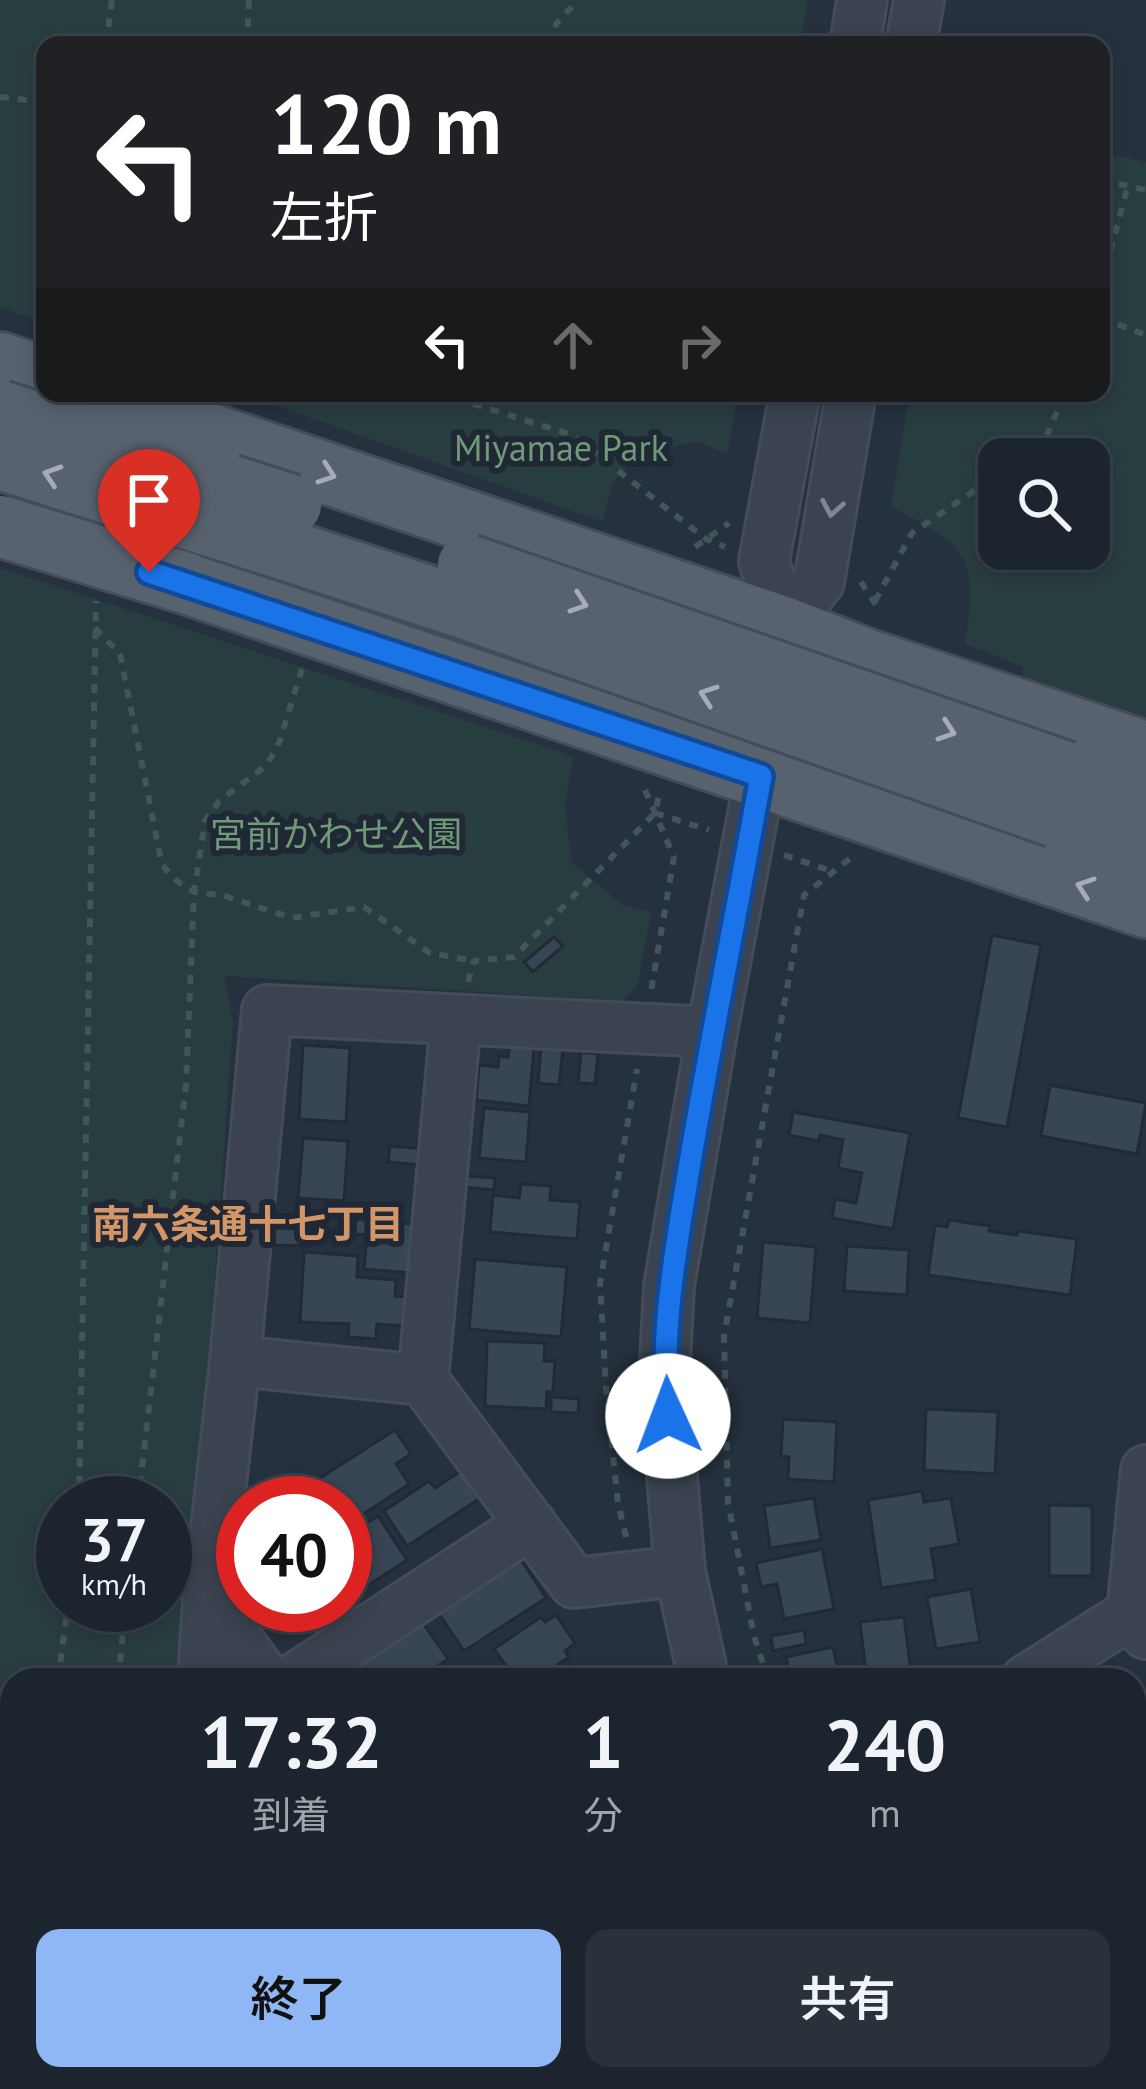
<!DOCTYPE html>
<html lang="ja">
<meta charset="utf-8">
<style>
:root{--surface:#1c252f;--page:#29313b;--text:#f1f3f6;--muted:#a0a5aa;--line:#3a424b;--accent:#90b7f5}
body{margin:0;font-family:"PT Sans","Noto Sans JP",sans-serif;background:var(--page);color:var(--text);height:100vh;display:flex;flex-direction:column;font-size:45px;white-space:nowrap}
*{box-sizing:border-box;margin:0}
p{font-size:39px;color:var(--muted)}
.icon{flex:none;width:66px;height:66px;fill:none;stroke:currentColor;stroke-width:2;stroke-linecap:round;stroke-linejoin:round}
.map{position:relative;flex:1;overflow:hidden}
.side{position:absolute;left:0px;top:1668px;width:1146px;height:423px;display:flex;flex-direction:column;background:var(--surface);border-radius:36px 36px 0 0;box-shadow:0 6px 18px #0003,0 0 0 3px var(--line)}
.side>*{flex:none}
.banner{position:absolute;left:36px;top:36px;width:1074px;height:366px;border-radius:24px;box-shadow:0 6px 18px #0003,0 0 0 3px var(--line);background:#202124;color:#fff;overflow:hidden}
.fabs{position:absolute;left:978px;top:438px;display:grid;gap:24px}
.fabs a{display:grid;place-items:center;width:132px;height:132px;border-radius:24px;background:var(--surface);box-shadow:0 6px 18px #0003,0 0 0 3px var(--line);font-size:60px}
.speed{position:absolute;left:36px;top:1476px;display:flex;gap:24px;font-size:60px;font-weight:700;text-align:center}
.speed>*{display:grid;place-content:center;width:156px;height:156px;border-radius:50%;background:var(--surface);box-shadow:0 6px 18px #0003,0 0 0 3px var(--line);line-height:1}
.speed small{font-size:30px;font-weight:400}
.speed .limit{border:18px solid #d22;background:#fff;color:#111}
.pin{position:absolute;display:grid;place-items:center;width:102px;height:102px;color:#fff;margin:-123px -51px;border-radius:50% 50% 50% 0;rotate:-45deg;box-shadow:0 0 12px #0007}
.pin .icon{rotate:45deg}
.me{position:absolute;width:132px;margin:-66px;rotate:358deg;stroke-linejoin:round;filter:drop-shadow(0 0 9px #0008)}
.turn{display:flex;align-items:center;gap:42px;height:252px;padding:0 36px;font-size:54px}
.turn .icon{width:156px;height:156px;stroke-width:2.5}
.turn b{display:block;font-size:84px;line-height:102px}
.lanes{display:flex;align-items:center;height:114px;padding:0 36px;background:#0003;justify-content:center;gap:60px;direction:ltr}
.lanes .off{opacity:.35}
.eta{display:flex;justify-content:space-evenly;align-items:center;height:204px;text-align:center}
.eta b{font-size:72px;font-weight:600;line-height:84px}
.button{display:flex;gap:24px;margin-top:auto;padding:24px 36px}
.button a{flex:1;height:138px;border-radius:24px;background:var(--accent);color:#111;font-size:48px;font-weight:600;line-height:138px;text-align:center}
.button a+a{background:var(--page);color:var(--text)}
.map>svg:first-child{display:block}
.green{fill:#283d40;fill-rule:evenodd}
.building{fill:#384555;stroke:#212a36;stroke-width:3}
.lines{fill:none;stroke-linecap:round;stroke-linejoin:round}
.minor-casing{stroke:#434c58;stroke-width:54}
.major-casing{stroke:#434c58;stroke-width:66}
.path{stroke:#415658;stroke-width:6;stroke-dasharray:9 9;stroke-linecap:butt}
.minor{stroke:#3a434f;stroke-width:48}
.major{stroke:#58626f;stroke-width:60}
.major-bridge-casing{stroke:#434c58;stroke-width:66;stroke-linecap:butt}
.major-bridge{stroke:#58626f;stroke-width:60}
.oneway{stroke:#a3acb7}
.oneway2{stroke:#7e8792}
.route-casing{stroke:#114b97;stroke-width:30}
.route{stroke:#1a73e8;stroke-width:21}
.labels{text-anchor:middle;stroke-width:12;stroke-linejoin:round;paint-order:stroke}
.park-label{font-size:36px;fill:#6e9a78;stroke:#1f2834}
.neighbourhood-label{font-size:39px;font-weight:bold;fill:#d29668;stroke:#1f2834}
</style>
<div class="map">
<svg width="1146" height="2089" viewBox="0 0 1146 2089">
<rect width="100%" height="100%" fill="#26313f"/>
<g class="green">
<polygon points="0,0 808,0 800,45 45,45 45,323 0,307"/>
<path d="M 1101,153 L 1146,162 L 1146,725 L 1023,683 L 1023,667 L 965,644 C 979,557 967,545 891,507 L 910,393 L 1101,393 ZM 999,459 L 1089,459 L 1089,549 L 999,549 Z"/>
<polygon points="241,393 738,393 727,454 698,442 642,452 612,483 603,522"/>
<path d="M 0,568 L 574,756 L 565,804 L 571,861 L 622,905 L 651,912 L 638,985 L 622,1001 L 225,976 L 233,1022 L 186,1680 L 12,1680 L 12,2079 L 155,2079 L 154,2089 L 0,2089 ZM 63,1503 L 165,1503 L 165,1605 L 63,1605 Z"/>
</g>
<g class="building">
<polygon points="992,935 1041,945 1007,1127 958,1118"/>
<polygon points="554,937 563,946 533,972 524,962"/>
<polygon points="303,1045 350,1048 346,1122 299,1119"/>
<polygon points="510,1045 534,1047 529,1106 476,1100 479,1065 498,1067 499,1056 508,1057"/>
<polygon points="541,1047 563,1049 559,1085 538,1083"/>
<polygon points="581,1052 598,1054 595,1084 578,1083"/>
<polygon points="1050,1085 1146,1103 1137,1154 1041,1136"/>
<polygon points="484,1108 530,1112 526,1162 479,1158"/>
<polygon points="793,1112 910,1133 893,1229 832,1218 835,1199 856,1203 862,1173 838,1168 843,1140 820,1135 819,1141 789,1135"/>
<polygon points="303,1138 348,1141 344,1201 298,1198"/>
<polygon points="390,1146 423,1149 422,1165 388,1162"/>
<polygon points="464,1176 495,1178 494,1190 463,1187"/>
<polygon points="521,1184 551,1186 550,1200 580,1202 577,1239 490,1232 493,1195 519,1198"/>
<polygon points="269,1216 312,1217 311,1246 269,1245"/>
<polygon points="356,1219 414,1224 410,1273 364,1269 367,1235 355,1234"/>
<polygon points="949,1220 990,1226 989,1231 1017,1235 1018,1231 1077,1239 1070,1295 928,1275 935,1225 947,1227"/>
<polygon points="763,1242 816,1247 810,1323 757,1318"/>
<polygon points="847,1246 909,1250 907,1295 844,1291"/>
<polygon points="304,1252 358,1256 357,1277 396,1280 395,1296 411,1297 409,1326 377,1324 376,1339 348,1337 349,1324 300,1322"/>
<polygon points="475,1259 567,1267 561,1337 469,1329"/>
<polygon points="487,1341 545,1343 544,1361 555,1361 553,1392 547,1392 546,1409 485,1406"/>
<polygon points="551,1397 579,1399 578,1413 551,1412"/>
<polygon points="926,1409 998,1412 995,1474 924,1470"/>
<polygon points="783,1419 837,1422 834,1482 788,1479 789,1457 781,1456"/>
<polygon points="395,1430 411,1454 396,1464 409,1484 350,1523 345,1515 345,1503 337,1503 320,1478"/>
<polygon points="461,1471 479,1499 407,1546 384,1511 429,1481 435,1488"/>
<polygon points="922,1491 924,1502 951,1498 959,1544 931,1549 936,1580 881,1588 868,1500"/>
<polygon points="814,1498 821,1540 770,1548 764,1506"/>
<polygon points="1049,1505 1092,1506 1092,1576 1049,1576"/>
<polygon points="378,1516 407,1560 353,1595 345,1584 345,1537"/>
<polygon points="514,1549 546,1598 464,1651 431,1602"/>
<polygon points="822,1549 834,1609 784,1619 777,1584 761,1587 756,1563"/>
<polygon points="971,1589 980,1642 936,1649 927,1597"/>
<polygon points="260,1605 321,1605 278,1633"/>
<polygon points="415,1612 448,1659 417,1680 315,1680"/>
<polygon points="556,1615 575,1643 565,1651 569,1657 535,1680 516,1680 494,1649 541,1617 545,1622"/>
<polygon points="904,1617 912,1680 886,1680 885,1670 866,1673 860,1622"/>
<polygon points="804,1630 806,1644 773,1651 771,1636"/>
<polygon points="833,1647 840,1680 791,1680 786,1657"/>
<polygon points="570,1665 579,1680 546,1680"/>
<polygon points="1114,1666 1124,1680 1092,1680"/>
<polygon points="1134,1682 1146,1701 1134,1709"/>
<polygon points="1142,1737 1146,1743 1146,1781 1134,1789 1134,1742"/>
<polygon points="1143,1848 1146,1852 1146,1878 1134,1859 1134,1853"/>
<polygon points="147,2079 190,2079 197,2089 145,2089"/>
<polygon points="481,2079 553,2079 560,2089 488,2089"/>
<polygon points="972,2079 1092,2079 1076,2089 979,2089"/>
</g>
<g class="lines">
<defs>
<g id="minor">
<polyline points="855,45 862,0"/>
<polyline points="911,45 919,0"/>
<polyline points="783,627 819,582 851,393"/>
<polyline points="780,652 783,627 764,561 795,393"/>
<polyline points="235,1361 423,1380 574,1583 680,1571"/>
<polyline points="423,1380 456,1020"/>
<polyline points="1146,1470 1132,1613 1146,1634"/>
<polyline points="208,1600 267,1680"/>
<polyline points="203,1680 208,1600 235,1361 267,1010 712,1032"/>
<polyline points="292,1680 531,1524"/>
<polyline points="704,1680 680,1571 664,1381 669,1286 712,1032 766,745"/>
<polyline points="1026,1680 1132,1613"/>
<polyline points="1134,1934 1146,1926"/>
<polyline points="225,2079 232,2089"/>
<polyline points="904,2079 910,2089"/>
<polyline points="387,2089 403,2079"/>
</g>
<g id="major">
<polyline points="0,363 45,378"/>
<polyline points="216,436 783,627 865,659 1146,752"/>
<polyline points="283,549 461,607"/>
<polyline points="186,583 1146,907"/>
<polyline points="1066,772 1146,799"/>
<polyline points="1056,817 1146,848"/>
</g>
</defs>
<use href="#minor" class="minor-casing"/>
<use href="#major" class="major-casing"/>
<g class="path">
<polyline points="106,45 112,0"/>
<polyline points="247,45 249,0"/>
<polyline points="551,45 556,24 578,0"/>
<polyline points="0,97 45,102"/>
<polyline points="1101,180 1146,190"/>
<polyline points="1101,286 1128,185"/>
<polyline points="1101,318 1146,335"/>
<polyline points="439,393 572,435 706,539 725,547"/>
<polyline points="1018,459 1047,435 1065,393"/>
<polyline points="695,547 729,523"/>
<polyline points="861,582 880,611"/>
<polyline points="875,601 912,533 999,474"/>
<polyline points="95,628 120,654 162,865 177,881 194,892 225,896 292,918 364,907 430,953 474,961"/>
<polyline points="645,790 674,857 651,991"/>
<polyline points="655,813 709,830"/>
<polyline points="784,855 831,871"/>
<polyline points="468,982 474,961 514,957 655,813 660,791"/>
<polyline points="79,1503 96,601"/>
<polyline points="138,1503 186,1084 194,892 205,821 219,801 267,765 279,743 302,669"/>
<polyline points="626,1537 618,1503 606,1387 600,1283 637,1069"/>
<polyline points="58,1680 68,1605"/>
<polyline points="118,1680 126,1605"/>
<polyline points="768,1680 754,1636 728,1502 724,1336 804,895 853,856"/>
<polyline points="849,2079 855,2089"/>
<polyline points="960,2079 967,2089"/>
<polyline points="3,2089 12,2021"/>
<polyline points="70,2089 72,2079"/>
</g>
<use href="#minor" class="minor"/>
<use href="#major" class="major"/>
<defs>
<g id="major-bridge">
<polyline points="89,393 216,436"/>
<polyline points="0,411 291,505"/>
<polyline points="0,459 283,549"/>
<polyline points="0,526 186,583"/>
<polyline points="468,565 1066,772"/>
<polyline points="461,607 1056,817"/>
</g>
</defs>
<use href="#major-bridge" class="major-bridge-casing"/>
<use href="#major-bridge" class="major-bridge"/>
</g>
<defs><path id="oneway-chevron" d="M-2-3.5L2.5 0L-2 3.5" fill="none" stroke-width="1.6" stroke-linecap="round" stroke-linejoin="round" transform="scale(3)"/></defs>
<g class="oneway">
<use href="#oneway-chevron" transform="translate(327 474) rotate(19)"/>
<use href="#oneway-chevron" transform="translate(52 475) rotate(-162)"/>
<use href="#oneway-chevron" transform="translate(579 603) rotate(19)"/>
<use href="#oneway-chevron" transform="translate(708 695) rotate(-161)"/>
<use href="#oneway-chevron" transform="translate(947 731) rotate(19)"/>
<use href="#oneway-chevron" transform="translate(1085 887) rotate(-161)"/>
</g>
<use class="oneway2" href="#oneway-chevron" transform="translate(832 508) rotate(100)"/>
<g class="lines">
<defs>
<path id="route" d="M 149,572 L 761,776 C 738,905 712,1033 690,1163 C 676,1247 660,1331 668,1416"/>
</defs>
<use href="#route" class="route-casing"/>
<use href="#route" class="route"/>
</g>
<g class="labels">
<g class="park-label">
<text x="561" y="461">Miyamae Park</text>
<text x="336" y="847">宮前かわせ公園</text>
</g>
<g class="neighbourhood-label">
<text x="248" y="1238">南六条通十七丁目</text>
</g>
</g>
</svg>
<div class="fabs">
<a><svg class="icon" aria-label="search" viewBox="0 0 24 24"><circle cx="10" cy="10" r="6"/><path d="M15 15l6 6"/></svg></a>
</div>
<div class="speed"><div>37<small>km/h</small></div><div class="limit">40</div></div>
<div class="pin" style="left:149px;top:572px;background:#d93025"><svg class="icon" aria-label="arrive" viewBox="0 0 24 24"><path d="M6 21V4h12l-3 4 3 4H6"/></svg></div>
<svg class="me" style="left:668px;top:1416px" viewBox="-20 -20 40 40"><circle r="19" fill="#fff"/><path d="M0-13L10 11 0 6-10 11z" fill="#1a73e8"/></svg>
<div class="banner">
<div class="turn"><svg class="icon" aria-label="left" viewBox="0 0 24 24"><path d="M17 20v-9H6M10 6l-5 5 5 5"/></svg><div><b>120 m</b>左折</div></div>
<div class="lanes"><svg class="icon" aria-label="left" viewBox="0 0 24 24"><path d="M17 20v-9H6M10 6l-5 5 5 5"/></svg><svg class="icon off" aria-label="ahead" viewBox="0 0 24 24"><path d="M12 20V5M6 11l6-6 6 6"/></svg><svg class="icon off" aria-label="right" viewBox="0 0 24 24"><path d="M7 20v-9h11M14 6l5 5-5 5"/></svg></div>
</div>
<section class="side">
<div class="eta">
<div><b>17:32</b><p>到着</p></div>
<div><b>1</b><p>分</p></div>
<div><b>240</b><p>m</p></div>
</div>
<div class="button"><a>終了</a><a>共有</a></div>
</section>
</div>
